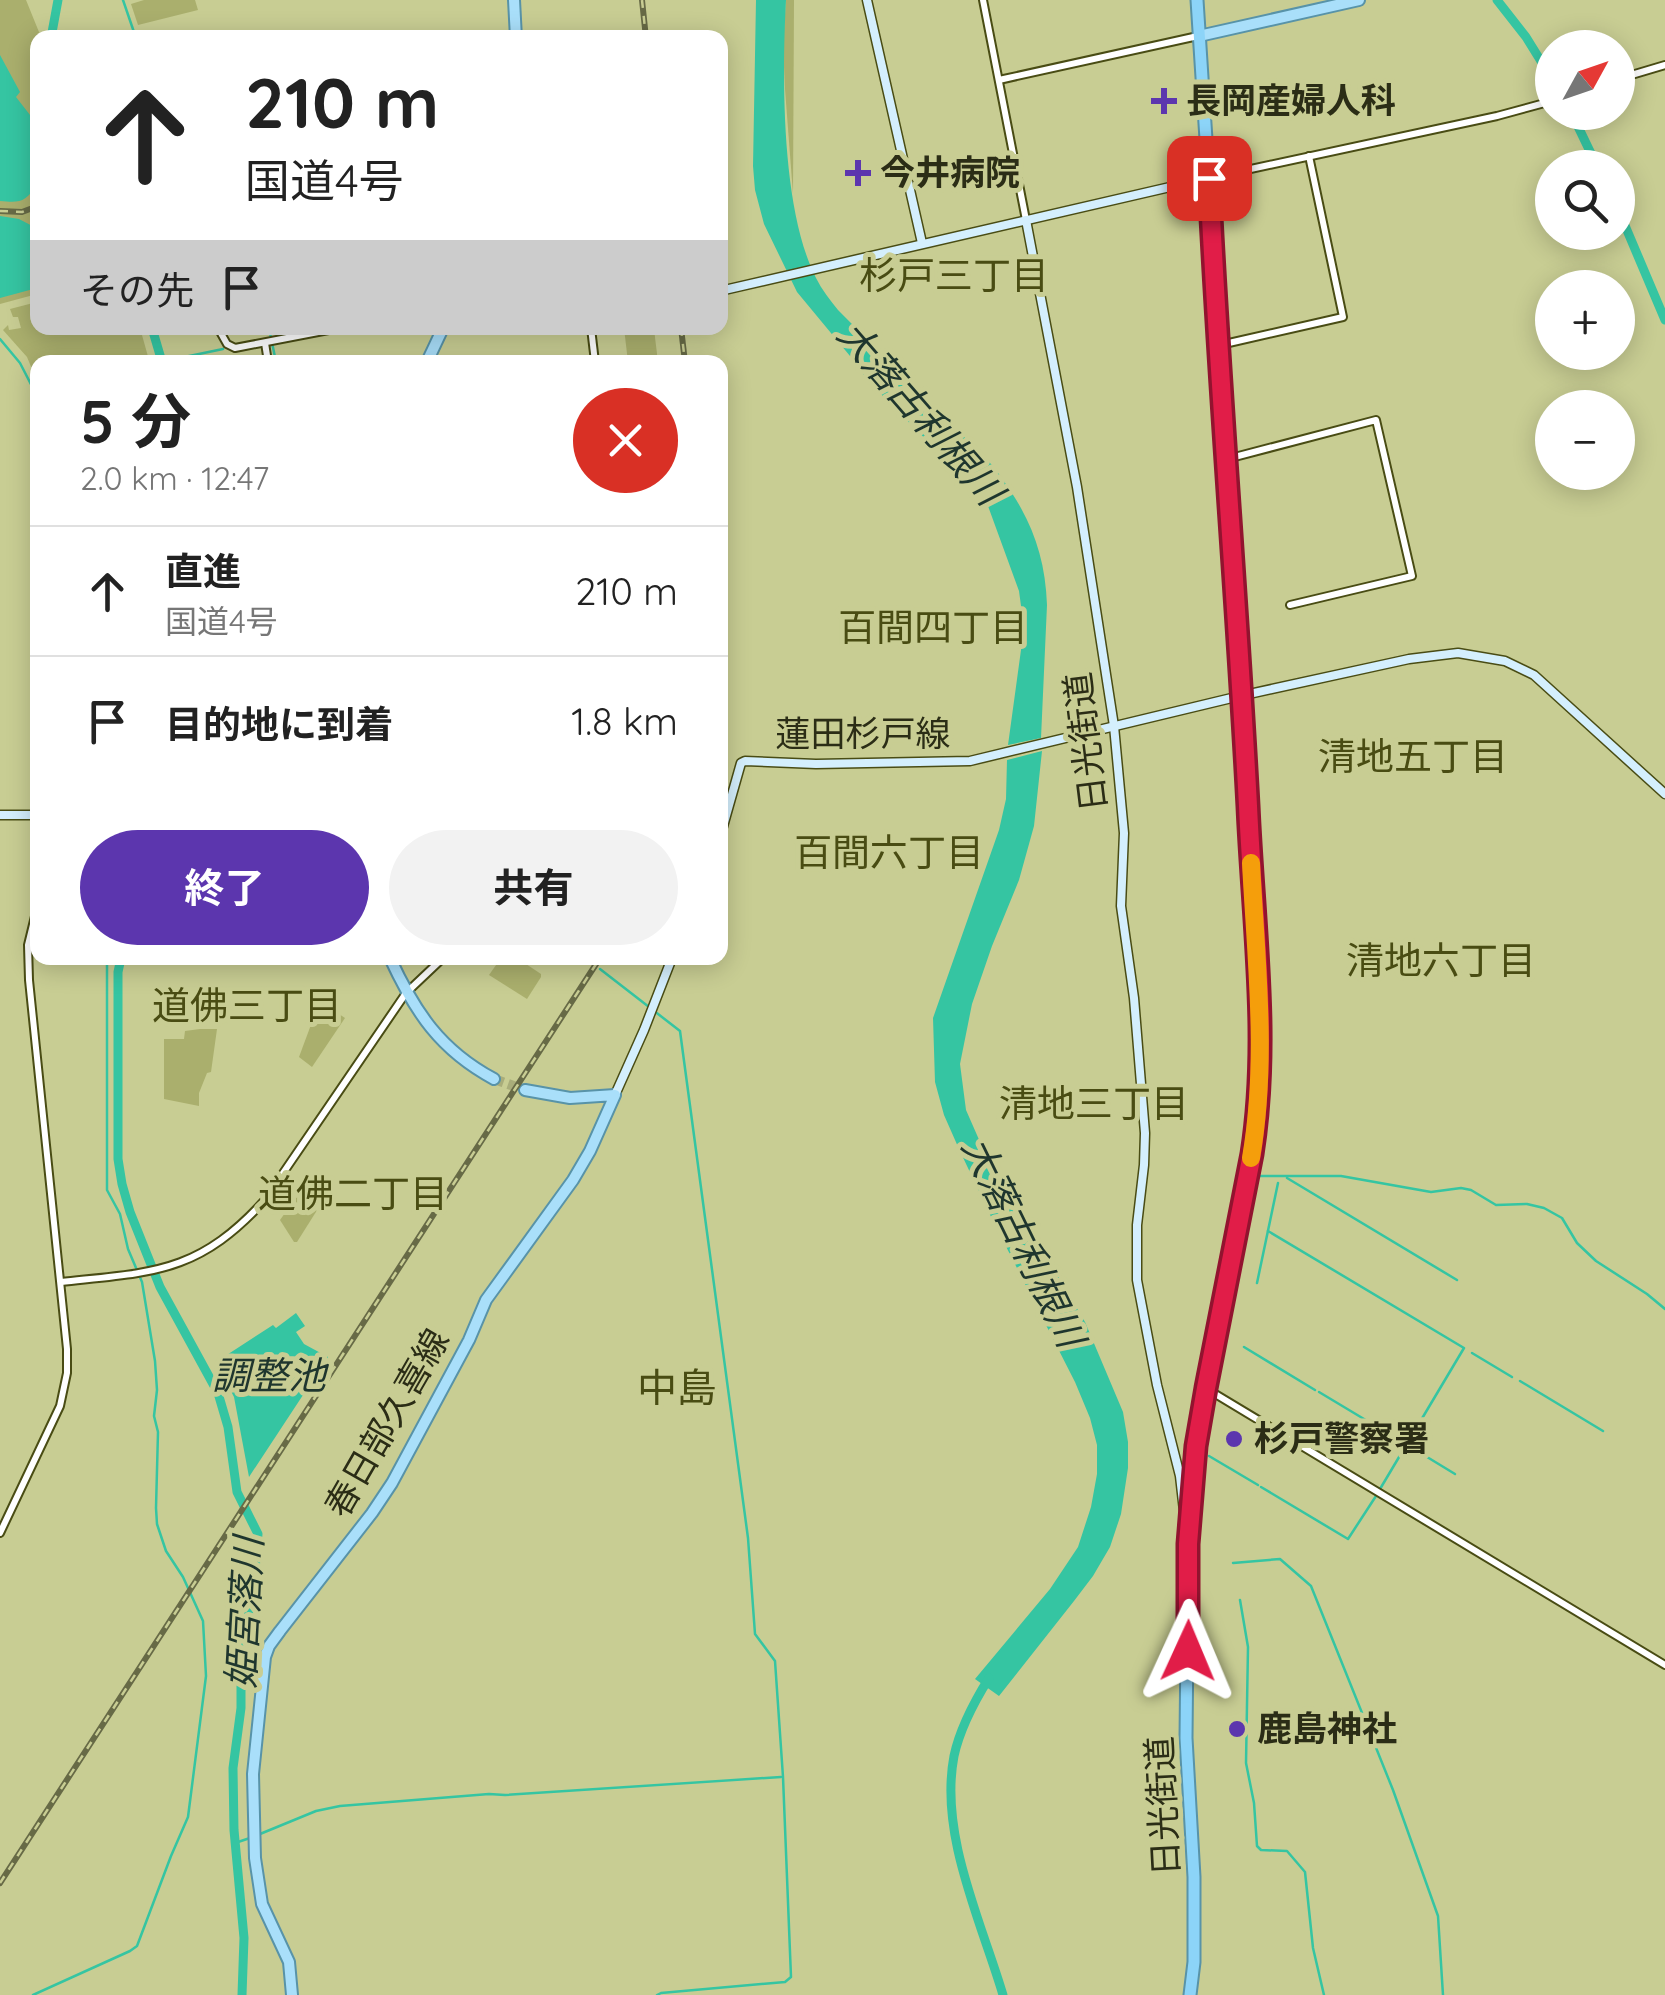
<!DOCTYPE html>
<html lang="ja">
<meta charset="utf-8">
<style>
:root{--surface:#fff;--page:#f2f2f2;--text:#222;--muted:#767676;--line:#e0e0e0;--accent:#5c36ae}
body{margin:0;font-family:Quicksand,"Noto Sans JP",sans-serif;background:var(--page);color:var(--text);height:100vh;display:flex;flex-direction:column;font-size:38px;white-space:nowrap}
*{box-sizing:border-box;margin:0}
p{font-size:32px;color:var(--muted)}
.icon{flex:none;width:55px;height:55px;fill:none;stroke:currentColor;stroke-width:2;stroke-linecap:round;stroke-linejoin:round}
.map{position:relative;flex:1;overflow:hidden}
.drawer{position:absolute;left:30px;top:355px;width:698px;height:610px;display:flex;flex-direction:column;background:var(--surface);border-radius:20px;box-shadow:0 5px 25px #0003}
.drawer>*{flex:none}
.banner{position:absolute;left:30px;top:30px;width:698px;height:305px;border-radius:20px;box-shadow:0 5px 25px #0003;background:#fff;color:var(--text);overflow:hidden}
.needle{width:65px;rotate:50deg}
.buttons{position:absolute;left:1535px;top:30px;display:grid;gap:20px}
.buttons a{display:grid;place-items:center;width:100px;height:100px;border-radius:50%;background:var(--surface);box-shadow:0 5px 25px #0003;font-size:50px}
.pin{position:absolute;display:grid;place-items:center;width:85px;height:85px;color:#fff;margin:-42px;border-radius:20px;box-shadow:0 5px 15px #0006}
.me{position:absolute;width:110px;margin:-55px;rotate:1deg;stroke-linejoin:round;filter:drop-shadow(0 0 8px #0008)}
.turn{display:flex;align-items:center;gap:35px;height:210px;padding:0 50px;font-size:45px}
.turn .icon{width:130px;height:130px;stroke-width:2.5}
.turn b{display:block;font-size:70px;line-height:85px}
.then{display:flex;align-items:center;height:95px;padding:0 50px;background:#0003;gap:20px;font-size:38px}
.round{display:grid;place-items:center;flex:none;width:105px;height:105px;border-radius:52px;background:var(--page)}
.headline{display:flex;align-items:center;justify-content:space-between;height:170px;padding:0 50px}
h1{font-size:60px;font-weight:700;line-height:75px}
.button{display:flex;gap:20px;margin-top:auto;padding:20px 50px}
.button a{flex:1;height:115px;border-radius:60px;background:var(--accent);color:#fff;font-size:40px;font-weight:700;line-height:115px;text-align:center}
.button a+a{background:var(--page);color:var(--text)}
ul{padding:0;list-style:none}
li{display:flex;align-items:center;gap:30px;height:130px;padding:0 50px;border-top:2px solid var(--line)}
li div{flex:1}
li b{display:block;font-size:38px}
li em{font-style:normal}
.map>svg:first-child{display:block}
.green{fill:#aaaf6d}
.water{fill:#35c5a2}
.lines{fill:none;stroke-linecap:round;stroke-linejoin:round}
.stream{stroke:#35c5a2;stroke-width:2.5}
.river{stroke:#35c5a2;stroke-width:9}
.primary-tunnel{stroke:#a9ad7a;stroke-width:10;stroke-dasharray:10 5;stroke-linecap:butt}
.tertiary-casing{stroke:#494c14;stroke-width:10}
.secondary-casing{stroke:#494c14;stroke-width:11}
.primary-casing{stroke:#5893a8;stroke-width:14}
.trunk-casing{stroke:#5893a8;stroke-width:15}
.tertiary{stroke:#fff;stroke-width:6}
.secondary{stroke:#d4effd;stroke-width:8}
.primary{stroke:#a9dffa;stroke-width:10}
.trunk{stroke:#8cd4f8;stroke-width:11}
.rail-casing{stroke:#676a46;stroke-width:6}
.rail{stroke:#c8cd93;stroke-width:2.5;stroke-dasharray:8;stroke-linecap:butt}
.route-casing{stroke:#92132f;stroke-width:25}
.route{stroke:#e11d48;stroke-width:18}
.slow{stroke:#f59e0b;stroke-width:18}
.poi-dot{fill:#5c36ae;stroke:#c8cd93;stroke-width:4}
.labels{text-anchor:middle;stroke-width:10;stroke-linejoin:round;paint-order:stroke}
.poi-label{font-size:35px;font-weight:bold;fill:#2b2d16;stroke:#c8cd93;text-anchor:start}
.street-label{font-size:35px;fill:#2b2d16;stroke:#c8cd93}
.neighbourhood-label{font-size:38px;fill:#494c13;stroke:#c8cd93}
.water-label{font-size:38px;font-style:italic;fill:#1f362e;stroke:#c8cd93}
.quarter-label{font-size:40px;fill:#494c13;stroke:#c8cd93}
</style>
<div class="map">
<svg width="1665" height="1995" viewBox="0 0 1665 1995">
<rect width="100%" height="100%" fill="#c8cd93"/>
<g class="green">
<polygon points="0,0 26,0 41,37 38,38 37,294 0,304"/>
<polygon points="144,0 195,0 198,10 138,25 131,4"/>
<polygon points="786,0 794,0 793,194 785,89 783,44"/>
<polygon points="37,302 38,328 140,328 149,360 144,362 115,362 107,357 92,355 78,362 38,362 37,381 27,357 3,330 8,325 9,330 21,328 18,317 13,317 10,309"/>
<polygon points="624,328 654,329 658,362 628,362"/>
<polygon points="501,958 517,958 541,974 541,977 527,999 489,975"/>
<polygon points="324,1004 345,1018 312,1067 299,1057 312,1022"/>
<polygon points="200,1029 217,1029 211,1072 207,1073 199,1093 199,1106 164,1099 164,1039 184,1039 185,1031"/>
<polygon points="308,1181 326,1193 326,1196 297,1242 294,1242 280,1220"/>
</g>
<g class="water">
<path d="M 756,0 L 786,0 C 782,77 781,209 816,278 C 822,290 830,300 838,310 L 991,464 C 1026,508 1045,548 1047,605 L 1041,738 L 1008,745 L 1024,628 L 1019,591 L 988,506 L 973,487 L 868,381 L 850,356 L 797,292 L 764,224 L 755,190 L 753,166 Z"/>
<path d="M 0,55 L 20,92 L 16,97 L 37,124 L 37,185 C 25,202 21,203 0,201 Z"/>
<polygon points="0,216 19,219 38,229 37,288 0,298"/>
<polygon points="1042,751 1034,826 1019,880 992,946 972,1004 960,1064 966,1110 984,1151 1085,1322 1123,1412 1128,1442 1128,1468 1121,1514 1110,1547 1093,1576 1074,1601 999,1696 975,1679 1050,1589 1078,1547 1091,1507 1097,1474 1097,1445 1090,1418 1075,1382 993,1221 959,1149 944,1115 935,1082 933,1018 999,830 1006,799 1007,760"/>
<polygon points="296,1313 305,1326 296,1332 304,1344 328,1357 249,1477 234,1397 216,1362 273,1325 276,1328"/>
</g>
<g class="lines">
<g class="stream">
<polyline points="123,0 136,38"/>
<polyline points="269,328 276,362"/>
<polyline points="0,339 20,363 38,398"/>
<polyline points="170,360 223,349"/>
<polyline points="600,969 680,1031 748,1538 755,1634 775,1661 783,1777 791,1977 785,1982 661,1993 657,1995"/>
<polyline points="1256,1176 1341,1176 1431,1192 1461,1188 1471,1190 1496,1205 1527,1204 1544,1208 1562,1218 1577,1243 1596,1261 1647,1294 1665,1309"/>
<polyline points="1287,1178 1457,1280"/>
<polyline points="1268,1231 1464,1348 1380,1489"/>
<polyline points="1257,1283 1278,1183"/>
<polyline points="1244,1347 1315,1390"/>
<polyline points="1472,1353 1512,1377"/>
<polyline points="1520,1381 1603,1431"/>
<polyline points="1319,1392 1404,1443"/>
<polyline points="1409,1446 1455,1474"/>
<polyline points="1209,1456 1258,1485"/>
<polyline points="1261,1487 1348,1539 1376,1496"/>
<polyline points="1233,1563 1280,1559 1311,1586 1393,1790 1438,1916 1443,1995"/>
<polyline points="1240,1600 1248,1647 1246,1763 1254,1803 1257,1846 1261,1850 1287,1851 1305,1872 1313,1948 1324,1995"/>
<polyline points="260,1834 316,1811 340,1806 489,1794 505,1795 781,1777"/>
<polyline points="235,1843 253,1837"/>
<polyline points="33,1995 130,1951 137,1946 171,1856 188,1817 206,1676 203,1621 183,1577 166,1551 157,1524 156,1508 158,1432 154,1416 157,1390 155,1361 142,1282 128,1249 120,1214 107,1190 107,958"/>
</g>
<g class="river">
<polyline points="1497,0 1526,37 1552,79"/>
<polyline points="51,38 58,0"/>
<polyline points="1571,112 1598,168"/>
<polyline points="1618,209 1665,320"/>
<polyline points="152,328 162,362"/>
<polyline points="121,958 118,972 118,1159 122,1184 130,1212 160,1287 218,1393 228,1427 237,1492 258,1534 255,1570 241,1665 241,1708 233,1768 234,1830 244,1938 242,1995"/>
<path d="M 989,1678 C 974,1702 960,1728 954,1756 C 939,1834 981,1921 1003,1995"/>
</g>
<polyline class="primary-tunnel" points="494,1079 525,1090"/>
<defs>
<g id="tertiary">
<polyline points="983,0 1026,220"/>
<polyline points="1618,79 1665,65"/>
<polyline points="999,80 1198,36"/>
<polyline points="1209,178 1497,116 1552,101"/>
<polyline points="218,328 227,344 235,348 339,328"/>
<polyline points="591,328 595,362"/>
<polyline points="265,343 268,362"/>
<polyline points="1220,345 1343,317 1309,156"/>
<polyline points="1227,459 1376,420 1412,576 1290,605"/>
<path d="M 61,1282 C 153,1272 197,1274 264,1201 L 406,993 L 443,958"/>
<polyline points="1207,1389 1665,1665"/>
<polyline points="0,1533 60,1406 67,1373 67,1349 29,980 28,945 38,904"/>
</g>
<g id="secondary">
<polyline points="867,0 922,243"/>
<polyline points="1026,220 1077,487 1114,726 1124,833 1121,906 1134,998 1145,1133 1144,1165 1137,1225 1137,1280 1157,1385 1180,1476 1185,1520"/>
<polyline points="720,291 1209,178"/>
<polyline points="0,815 38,815"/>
<polyline points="720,837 741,763 745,761 816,764 970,761 1240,696 1409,659 1458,653 1505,661 1534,675 1665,794"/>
<polyline points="615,1095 644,1030 672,958"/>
</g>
<g id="primary">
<polyline points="514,0 516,38"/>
<polyline points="1199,36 1359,0"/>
<polyline points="427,362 443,328"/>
<path d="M 390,958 C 415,1012 440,1050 494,1079"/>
<polyline points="292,1995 289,1962 262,1904 255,1858 253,1774 265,1657 269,1646 280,1631 372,1513 392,1483 469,1340 486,1300 573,1180 590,1151 615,1095 570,1098 525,1090"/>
</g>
<polyline id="trunk" points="1190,1995 1194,1962 1194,1877 1186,1738 1188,1544 1191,1494 1206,1389 1257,1122 1260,1042 1245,743 1197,0"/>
</defs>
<use href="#tertiary" class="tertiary-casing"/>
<use href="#secondary" class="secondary-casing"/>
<use href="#primary" class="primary-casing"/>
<use href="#trunk" class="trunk-casing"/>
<use href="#tertiary" class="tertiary"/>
<use href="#secondary" class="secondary"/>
<use href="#primary" class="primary"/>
<use href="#trunk" class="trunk"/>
<defs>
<g id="rail">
<polyline points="642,0 646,38"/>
<polyline points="0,211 22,212 38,206"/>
<polyline points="681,328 685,362"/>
<polyline points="720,584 720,618"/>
<polyline points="0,1883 600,958"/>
</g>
</defs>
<use href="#rail" class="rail-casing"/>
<use href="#rail" class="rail"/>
</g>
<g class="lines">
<defs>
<path id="route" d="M 1188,1651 L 1188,1544 L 1196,1446 L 1206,1388 L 1252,1154 C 1270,1039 1253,922 1248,806 C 1237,597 1219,388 1209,178"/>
</defs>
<use href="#route" class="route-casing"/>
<use href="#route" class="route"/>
<path class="slow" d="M 1251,863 C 1256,961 1268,1060 1251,1158"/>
</g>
<g class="poi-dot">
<path d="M1159 86h10v10h10v10h-10v10h-10v-10h-10v-10h10z"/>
<path d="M853 158h10v10h10v10h-10v10h-10v-10h-10v-10h10z"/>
<circle cx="1234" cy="1439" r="10"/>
<circle cx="1237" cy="1729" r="10"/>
</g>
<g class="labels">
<g class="poi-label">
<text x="1186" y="113">長岡産婦人科</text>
<text x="880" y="185">今井病院</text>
<text x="1254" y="1451">杉戸警察署</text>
<text x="1257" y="1741">鹿島神社</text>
</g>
<g class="street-label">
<text x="863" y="746">蓮田杉戸線</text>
<text transform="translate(1086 742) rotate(-97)" y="12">日光街道</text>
<text transform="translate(387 1423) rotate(-60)" y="12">春日部久喜線</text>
<text transform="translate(1163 1806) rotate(-93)" y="12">日光街道</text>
</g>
<g class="neighbourhood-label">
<text x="954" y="289">杉戸三丁目</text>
<text x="933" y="641">百間四丁目</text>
<text x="1413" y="770">清地五丁目</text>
<text x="889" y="866">百間六丁目</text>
<text x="1441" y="974">清地六丁目</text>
<text x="247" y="1019">道佛三丁目</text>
<text x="1094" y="1117">清地三丁目</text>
<text x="353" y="1207">道佛二丁目</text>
</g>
<g class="water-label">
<text transform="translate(920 413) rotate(49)" y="13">大落古利根川</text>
<text transform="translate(1023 1242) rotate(64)" y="13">大落古利根川</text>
<text x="269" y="1389">調整池</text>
<text transform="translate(245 1613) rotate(-87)" y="13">姫宮落川</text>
</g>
<g class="quarter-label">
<text x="677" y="1402">中島</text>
</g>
</g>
</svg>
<div class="buttons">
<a><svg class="needle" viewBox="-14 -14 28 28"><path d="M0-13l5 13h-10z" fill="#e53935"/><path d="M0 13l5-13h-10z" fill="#767676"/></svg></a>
<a><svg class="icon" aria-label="search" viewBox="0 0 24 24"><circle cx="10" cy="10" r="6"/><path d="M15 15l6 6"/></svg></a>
<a>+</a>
<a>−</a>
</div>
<div class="pin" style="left:1209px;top:178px;background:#d93025"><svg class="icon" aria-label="arrive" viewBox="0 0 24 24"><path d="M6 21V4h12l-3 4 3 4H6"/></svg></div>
<svg class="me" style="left:1188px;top:1651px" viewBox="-20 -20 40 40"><path d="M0-17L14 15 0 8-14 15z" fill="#e11d48" stroke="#fff" stroke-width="4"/></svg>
<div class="banner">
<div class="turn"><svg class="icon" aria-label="ahead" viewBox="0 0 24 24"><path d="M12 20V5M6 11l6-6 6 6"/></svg><div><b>210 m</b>国道4号</div></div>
<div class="then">その先<svg class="icon" aria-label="arrive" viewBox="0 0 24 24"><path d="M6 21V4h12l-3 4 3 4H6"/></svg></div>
</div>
<section class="drawer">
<div class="headline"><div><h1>5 分</h1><p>2.0 km · 12:47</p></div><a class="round" style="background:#d93025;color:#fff"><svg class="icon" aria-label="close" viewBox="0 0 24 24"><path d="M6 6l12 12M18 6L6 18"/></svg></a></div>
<ul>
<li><svg class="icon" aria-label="ahead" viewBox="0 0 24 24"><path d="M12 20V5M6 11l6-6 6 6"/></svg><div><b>直進</b><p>国道4号</p></div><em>210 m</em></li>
<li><svg class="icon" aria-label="arrive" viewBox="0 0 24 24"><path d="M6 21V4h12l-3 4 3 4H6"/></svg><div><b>目的地に到着</b></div><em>1.8 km</em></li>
</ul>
<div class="button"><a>終了</a><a>共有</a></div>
</section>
</div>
